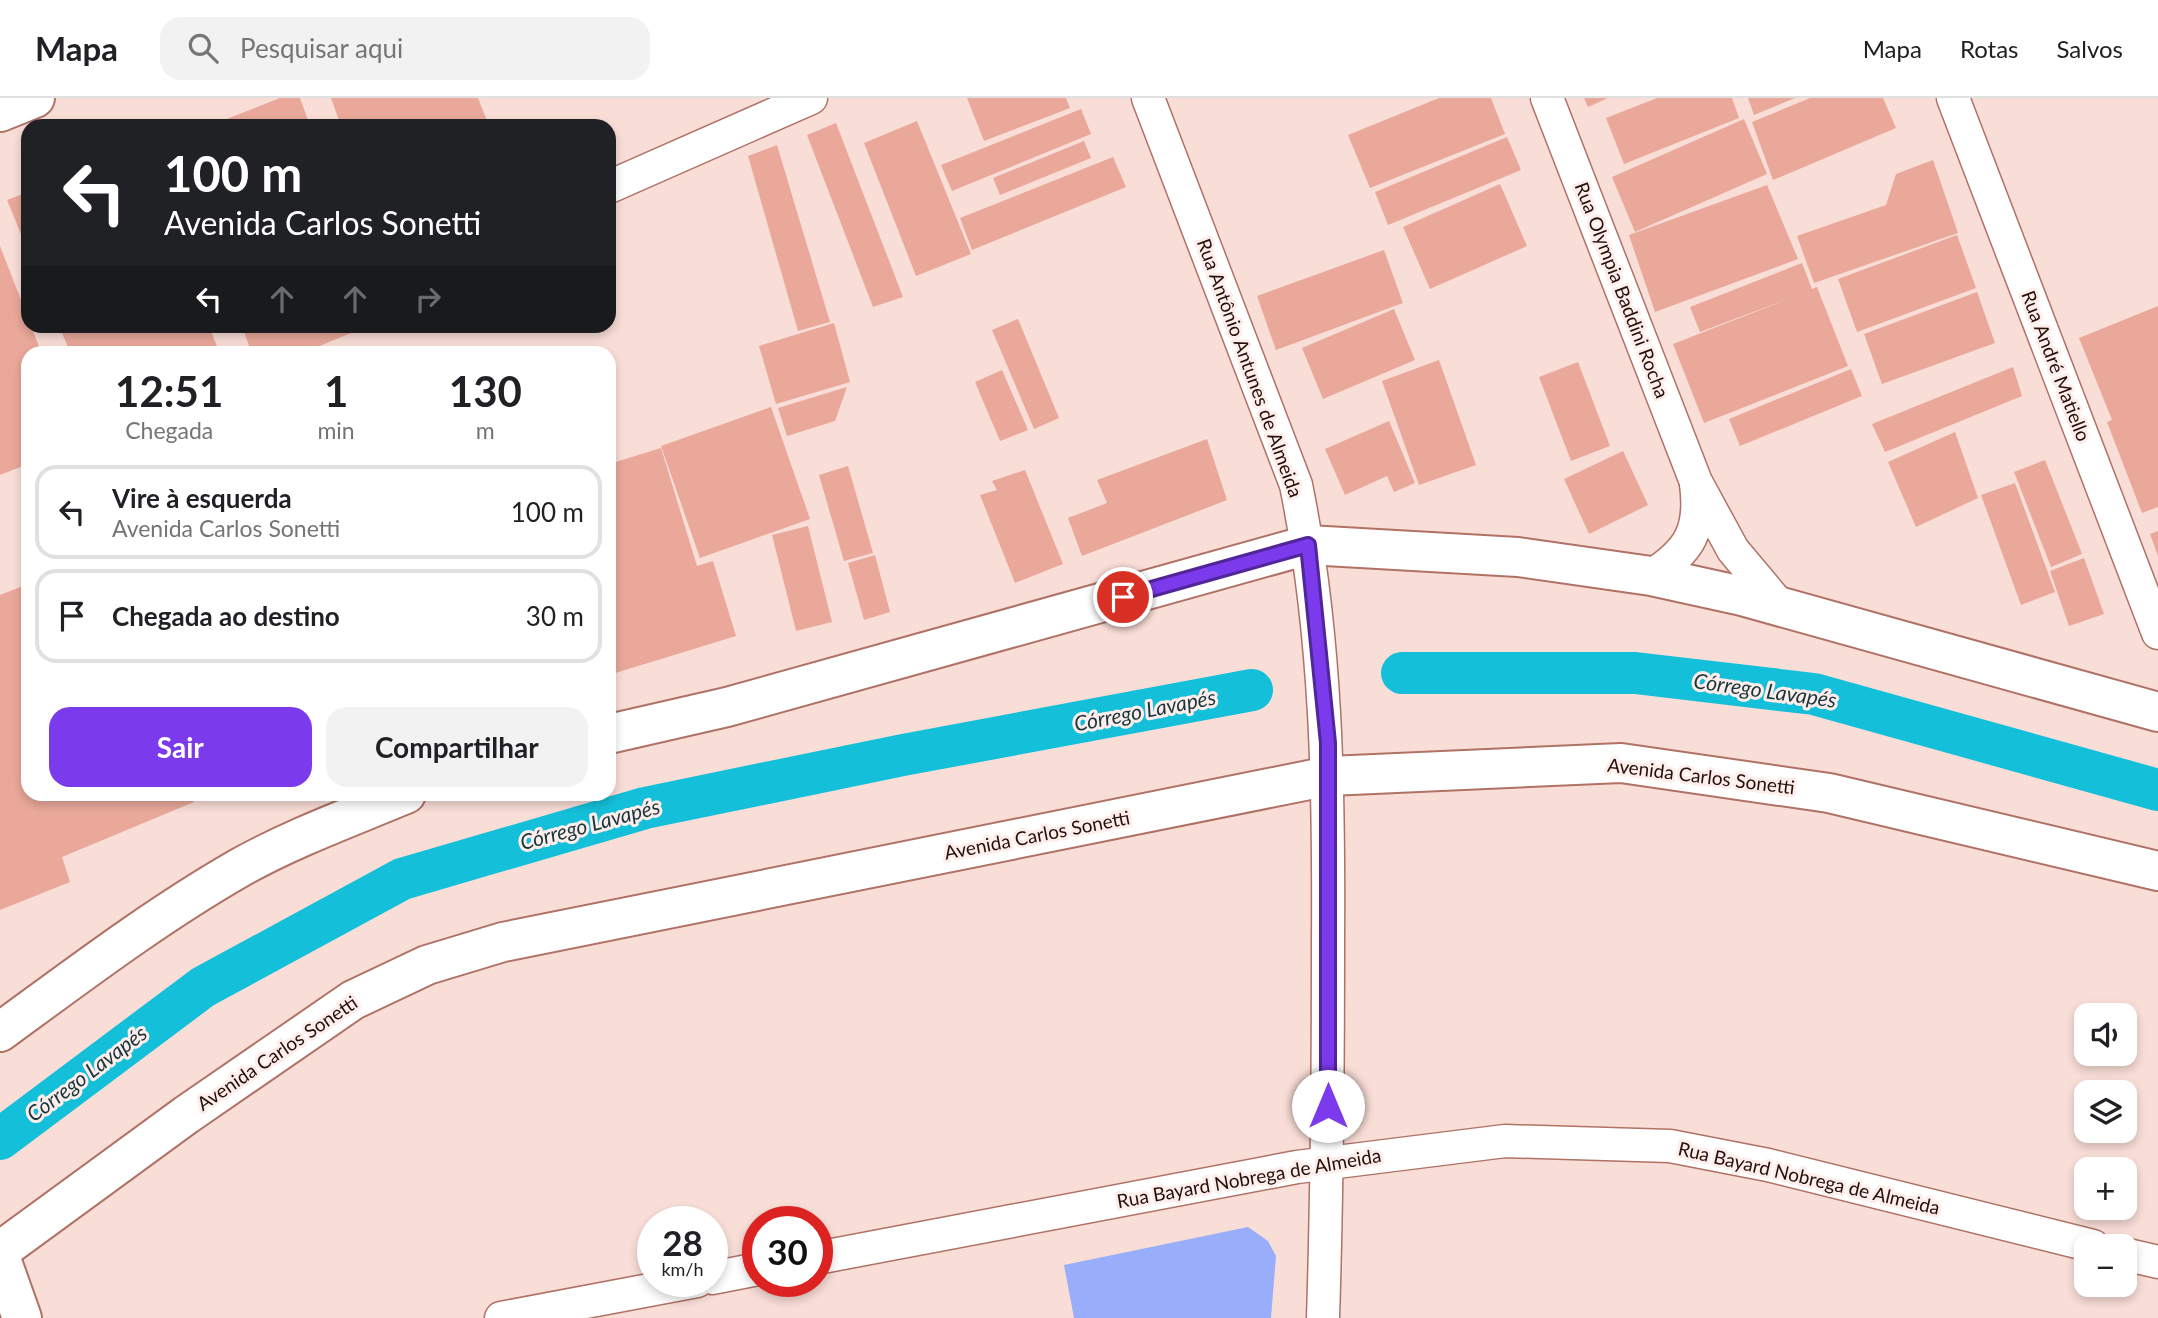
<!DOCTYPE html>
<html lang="pt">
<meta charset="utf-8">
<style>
:root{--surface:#fff;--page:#f2f2f2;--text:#202124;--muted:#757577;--line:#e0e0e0;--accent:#7c3aed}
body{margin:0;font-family:Lato,sans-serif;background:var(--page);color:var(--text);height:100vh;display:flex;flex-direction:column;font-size:26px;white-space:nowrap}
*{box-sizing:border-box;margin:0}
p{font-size:23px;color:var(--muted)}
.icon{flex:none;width:38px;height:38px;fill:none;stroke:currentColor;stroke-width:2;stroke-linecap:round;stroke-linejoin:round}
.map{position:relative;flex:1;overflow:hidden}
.details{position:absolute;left:21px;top:248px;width:595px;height:455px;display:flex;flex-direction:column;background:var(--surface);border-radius:21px;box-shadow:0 4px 10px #0003}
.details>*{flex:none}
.banner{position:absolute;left:21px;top:21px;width:595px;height:214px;border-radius:21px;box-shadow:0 4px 10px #0003;background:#202124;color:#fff;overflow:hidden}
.buttons{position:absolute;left:2074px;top:905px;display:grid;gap:14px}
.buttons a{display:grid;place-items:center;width:63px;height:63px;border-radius:14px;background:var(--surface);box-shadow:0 4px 10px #0003;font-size:35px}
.speed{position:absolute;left:637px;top:1108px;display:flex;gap:14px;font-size:35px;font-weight:700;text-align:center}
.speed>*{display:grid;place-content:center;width:91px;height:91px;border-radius:50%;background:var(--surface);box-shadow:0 4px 10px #0003;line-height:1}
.speed small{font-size:18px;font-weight:400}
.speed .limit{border:10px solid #d22;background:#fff;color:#111}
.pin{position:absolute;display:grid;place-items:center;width:60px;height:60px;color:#fff;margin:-30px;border:4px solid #fff;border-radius:50%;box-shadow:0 2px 7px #0007}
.me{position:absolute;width:77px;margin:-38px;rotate:0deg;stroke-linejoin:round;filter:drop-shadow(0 0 5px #0008)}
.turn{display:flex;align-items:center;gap:24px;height:147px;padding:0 28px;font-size:32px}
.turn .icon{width:91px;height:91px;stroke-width:2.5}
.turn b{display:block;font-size:49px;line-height:60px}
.lanes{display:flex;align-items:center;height:66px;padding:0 28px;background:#0003;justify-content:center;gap:35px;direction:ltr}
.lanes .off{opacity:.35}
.eta{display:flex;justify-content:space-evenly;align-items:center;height:119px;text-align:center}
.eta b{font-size:42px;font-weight:700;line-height:49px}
.primary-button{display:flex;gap:14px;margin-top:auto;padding:14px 28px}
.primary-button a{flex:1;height:80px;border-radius:21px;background:var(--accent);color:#fff;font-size:28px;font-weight:700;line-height:80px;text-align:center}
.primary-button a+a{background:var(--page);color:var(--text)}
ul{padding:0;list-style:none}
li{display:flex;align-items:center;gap:21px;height:94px;margin:0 14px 10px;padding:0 14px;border:4px solid var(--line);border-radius:21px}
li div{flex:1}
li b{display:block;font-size:26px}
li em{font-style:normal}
header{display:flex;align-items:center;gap:42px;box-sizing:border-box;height:98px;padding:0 35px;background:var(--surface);border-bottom:2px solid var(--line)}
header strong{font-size:33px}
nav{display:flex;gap:38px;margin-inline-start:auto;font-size:24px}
.search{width:490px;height:63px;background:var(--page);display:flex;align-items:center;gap:18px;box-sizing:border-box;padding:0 24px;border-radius:21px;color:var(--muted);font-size:26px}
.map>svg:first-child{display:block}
.green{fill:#99aefb}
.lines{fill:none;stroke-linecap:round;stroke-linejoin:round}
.canal{stroke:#14bfd9;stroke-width:42}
.building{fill:#e9a89a}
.street-casing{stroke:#af7265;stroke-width:35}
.secondary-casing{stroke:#af7265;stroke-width:42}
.street{stroke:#fff;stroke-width:32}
.secondary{stroke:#fff;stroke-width:38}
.route-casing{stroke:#51269a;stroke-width:18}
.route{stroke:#7c3aed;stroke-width:12}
.labels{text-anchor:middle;stroke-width:6;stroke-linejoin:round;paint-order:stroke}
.street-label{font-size:19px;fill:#260f0a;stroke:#fdeeeb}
.water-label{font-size:21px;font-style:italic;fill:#17363c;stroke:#fdeeeb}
</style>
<header>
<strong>Mapa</strong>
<div class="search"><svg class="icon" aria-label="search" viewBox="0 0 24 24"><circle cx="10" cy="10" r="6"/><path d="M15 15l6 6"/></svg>Pesquisar aqui</div>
<nav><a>Mapa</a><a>Rotas</a><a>Salvos</a></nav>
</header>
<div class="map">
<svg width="2158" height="1220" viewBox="0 0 2158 1220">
<rect width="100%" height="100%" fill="#f9ddd7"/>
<polygon class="green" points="1248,1129 1268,1143 1276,1158 1271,1220 1074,1220 1064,1167"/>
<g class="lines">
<g class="canal">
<polyline points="1402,575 1635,575 1814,596 2158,692"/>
<polyline points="0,1041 203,889 402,781 645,710 903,657 1252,592"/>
</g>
</g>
<g class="building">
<polygon points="280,0 300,0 310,28 209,28"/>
<polygon points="331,0 478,0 489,28 341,28"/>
<polygon points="967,0 1066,0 1070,10 984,43"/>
<polygon points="1439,0 1491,0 1505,36 1370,90 1348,37"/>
<polygon points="1584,0 1608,0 1588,9"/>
<polygon points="1657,0 1732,0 1739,20 1624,66 1606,20"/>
<polygon points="1748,0 1795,0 1754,17"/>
<polygon points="1810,0 1883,0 1896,30 1773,82 1752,24"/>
<polygon points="1081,11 1091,36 952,93 941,67"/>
<polygon points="1744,21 1767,76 1635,134 1612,79"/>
<polygon points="917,23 971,156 916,178 864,45"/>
<polygon points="836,25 903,199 873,209 807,37"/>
<polygon points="1507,39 1521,72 1388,127 1375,94"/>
<polygon points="1084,43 1091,60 1000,97 993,80"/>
<polygon points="777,47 830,224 798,233 748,58"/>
<polygon points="1113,59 1126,89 972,152 960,120"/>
<polygon points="1933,62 1958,135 1814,185 1797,138 1886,107 1896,76"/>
<polygon points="1500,86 1527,148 1430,191 1403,129"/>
<polygon points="1767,87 1798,161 1655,214 1629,137"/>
<polygon points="28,94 28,153 7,102"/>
<polygon points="1957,137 1976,190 1857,234 1838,181"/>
<polygon points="0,148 28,220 28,228 31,228 42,256 28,256 28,366 0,377"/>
<polygon points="1384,152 1403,205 1276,252 1257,198"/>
<polygon points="1802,165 1812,191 1817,189 1848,268 1704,325 1673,246 1783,203 1700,234 1690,209"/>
<polygon points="1977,194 1995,245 1882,286 1864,236"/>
<polygon points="2158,208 2158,409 2142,415 2107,324 2112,322 2079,240"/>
<polygon points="1394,211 1415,262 1323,301 1302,250"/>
<polygon points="1018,221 1059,320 1034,331 992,232"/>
<polygon points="834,225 850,284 776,306 759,248"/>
<polygon points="59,228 209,228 220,256 71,256"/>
<polygon points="242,228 368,228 300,256 252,256"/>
<polygon points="1439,262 1476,367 1419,387 1382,283"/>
<polygon points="1578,264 1610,348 1571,363 1539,279"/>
<polygon points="2013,269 2022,298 1885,354 1872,326"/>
<polygon points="1851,271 1862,298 1740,348 1729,321"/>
<polygon points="1002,272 1028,332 1000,343 975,284"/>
<polygon points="847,289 835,323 787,338 778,310"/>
<polygon points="771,309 810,421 700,460 661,348"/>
<polygon points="1389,323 1415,385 1394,394 1387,378 1345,397 1325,351"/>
<polygon points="1955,334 1978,400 1916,429 1888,364"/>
<polygon points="1207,341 1227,402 1082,458 1068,420 1107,405 1097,382"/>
<polygon points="661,350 697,468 713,463 736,538 609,577 609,366"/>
<polygon points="1623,353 1648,407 1589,436 1564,381"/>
<polygon points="2045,362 2082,456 2051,469 2014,374"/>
<polygon points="848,368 873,455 844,463 819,377"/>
<polygon points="1025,372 1063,466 1015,485 980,397 997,392 992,383"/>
<polygon points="2015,385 2055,494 2021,507 1981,397"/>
<polygon points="808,428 832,524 796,533 772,437"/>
<polygon points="2158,433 2158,458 2150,436"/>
<polygon points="875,457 890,514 864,522 848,465"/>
<polygon points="2084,460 2104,516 2069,528 2050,473"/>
<polygon points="28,486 28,696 191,696 194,704 62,759 70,784 0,812 0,497"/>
</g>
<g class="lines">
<defs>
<g id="street">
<path d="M 1148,0 L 1296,387 C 1327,539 1329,691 1328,845 C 1328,970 1327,1095 1323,1220"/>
<polyline points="1547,0 1696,384 1733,452 1780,508"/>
<polyline points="1953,0 2158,535"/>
<polyline points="609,89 811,0"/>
<path d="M 1651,478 C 1690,453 1702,432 1696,386"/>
<polyline points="2124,1156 2158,1164"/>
<polyline points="817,1160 1297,1069 1505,1043 1670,1048 1768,1067 2093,1148"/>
<polyline points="712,1180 758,1171"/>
<polyline points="501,1220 697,1183"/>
</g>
<g id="secondary">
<polyline points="0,14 35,0"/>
<polyline points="609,636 727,609 1308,447 1518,459 1651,478 1742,498 2158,614"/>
<path d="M 0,934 C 78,877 157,817 241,769 C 293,740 351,719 406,696"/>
<polyline points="0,1153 186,1017 353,902 427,867 503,844 1329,678 1621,665 1829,695 2158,773"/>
<polyline points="0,1158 22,1220"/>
</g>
</defs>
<use href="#street" class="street-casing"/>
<use href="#secondary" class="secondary-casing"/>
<use href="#street" class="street"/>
<use href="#secondary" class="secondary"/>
</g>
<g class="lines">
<defs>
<polyline id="route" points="1123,499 1308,447 1328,645 1328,1008"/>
</defs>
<use href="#route" class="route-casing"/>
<use href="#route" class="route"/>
</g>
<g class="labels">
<g class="street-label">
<text transform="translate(1622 192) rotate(69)" y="7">Rua Olympia Baddini Rocha</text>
<text transform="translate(2056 268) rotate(69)" y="7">Rua André Matiello</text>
<text transform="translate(1250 270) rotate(70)" y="7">Rua Antônio Antunes de Almeida</text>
<text transform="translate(1701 678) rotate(7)" y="7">Avenida Carlos Sonetti</text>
<text transform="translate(1037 737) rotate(-11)" y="7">Avenida Carlos Sonetti</text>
<text transform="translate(277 955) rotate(-34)" y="7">Avenida Carlos Sonetti</text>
<text transform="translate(1249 1080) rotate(-10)" y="7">Rua Bayard Nobrega de Almeida</text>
<text transform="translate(1809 1080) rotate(13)" y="7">Rua Bayard Nobrega de Almeida</text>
</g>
<g class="water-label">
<text transform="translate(1765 593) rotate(8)" y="7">Córrego Lavapés</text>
<text transform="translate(1145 613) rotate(-11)" y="7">Córrego Lavapés</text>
<text transform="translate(590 727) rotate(-15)" y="7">Córrego Lavapés</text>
<text transform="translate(87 976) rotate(-37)" y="7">Córrego Lavapés</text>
</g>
</g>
</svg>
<div class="buttons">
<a><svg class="icon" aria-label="sound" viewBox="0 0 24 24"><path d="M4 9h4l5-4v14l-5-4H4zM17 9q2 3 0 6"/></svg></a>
<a><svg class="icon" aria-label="layers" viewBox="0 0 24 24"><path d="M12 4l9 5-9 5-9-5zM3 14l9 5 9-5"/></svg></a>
<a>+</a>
<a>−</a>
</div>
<div class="speed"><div>28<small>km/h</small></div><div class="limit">30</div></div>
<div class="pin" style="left:1123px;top:499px;background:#d93025"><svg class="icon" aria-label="arrive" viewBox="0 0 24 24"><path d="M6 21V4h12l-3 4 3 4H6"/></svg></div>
<svg class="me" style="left:1328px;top:1008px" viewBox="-20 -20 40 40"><circle r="19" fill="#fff"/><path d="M0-13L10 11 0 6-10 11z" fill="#7c3aed"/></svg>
<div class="banner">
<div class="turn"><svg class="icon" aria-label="left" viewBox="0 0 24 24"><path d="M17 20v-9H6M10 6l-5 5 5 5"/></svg><div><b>100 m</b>Avenida Carlos Sonetti</div></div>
<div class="lanes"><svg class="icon" aria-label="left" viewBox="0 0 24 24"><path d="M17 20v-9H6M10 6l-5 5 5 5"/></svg><svg class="icon off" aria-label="ahead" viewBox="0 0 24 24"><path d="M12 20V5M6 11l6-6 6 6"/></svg><svg class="icon off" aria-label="ahead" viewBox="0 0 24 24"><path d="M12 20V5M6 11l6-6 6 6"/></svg><svg class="icon off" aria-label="right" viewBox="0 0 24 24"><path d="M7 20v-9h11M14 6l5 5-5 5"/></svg></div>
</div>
<section class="details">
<div class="eta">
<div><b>12:51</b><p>Chegada</p></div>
<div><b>1</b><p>min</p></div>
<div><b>130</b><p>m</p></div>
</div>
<ul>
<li><svg class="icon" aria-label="left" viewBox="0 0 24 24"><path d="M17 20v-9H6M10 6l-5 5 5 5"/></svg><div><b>Vire à esquerda</b><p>Avenida Carlos Sonetti</p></div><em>100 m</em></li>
<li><svg class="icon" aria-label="arrive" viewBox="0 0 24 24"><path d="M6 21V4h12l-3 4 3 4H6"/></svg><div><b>Chegada ao destino</b></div><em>30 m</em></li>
</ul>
<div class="primary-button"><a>Sair</a><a>Compartilhar</a></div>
</section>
</div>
